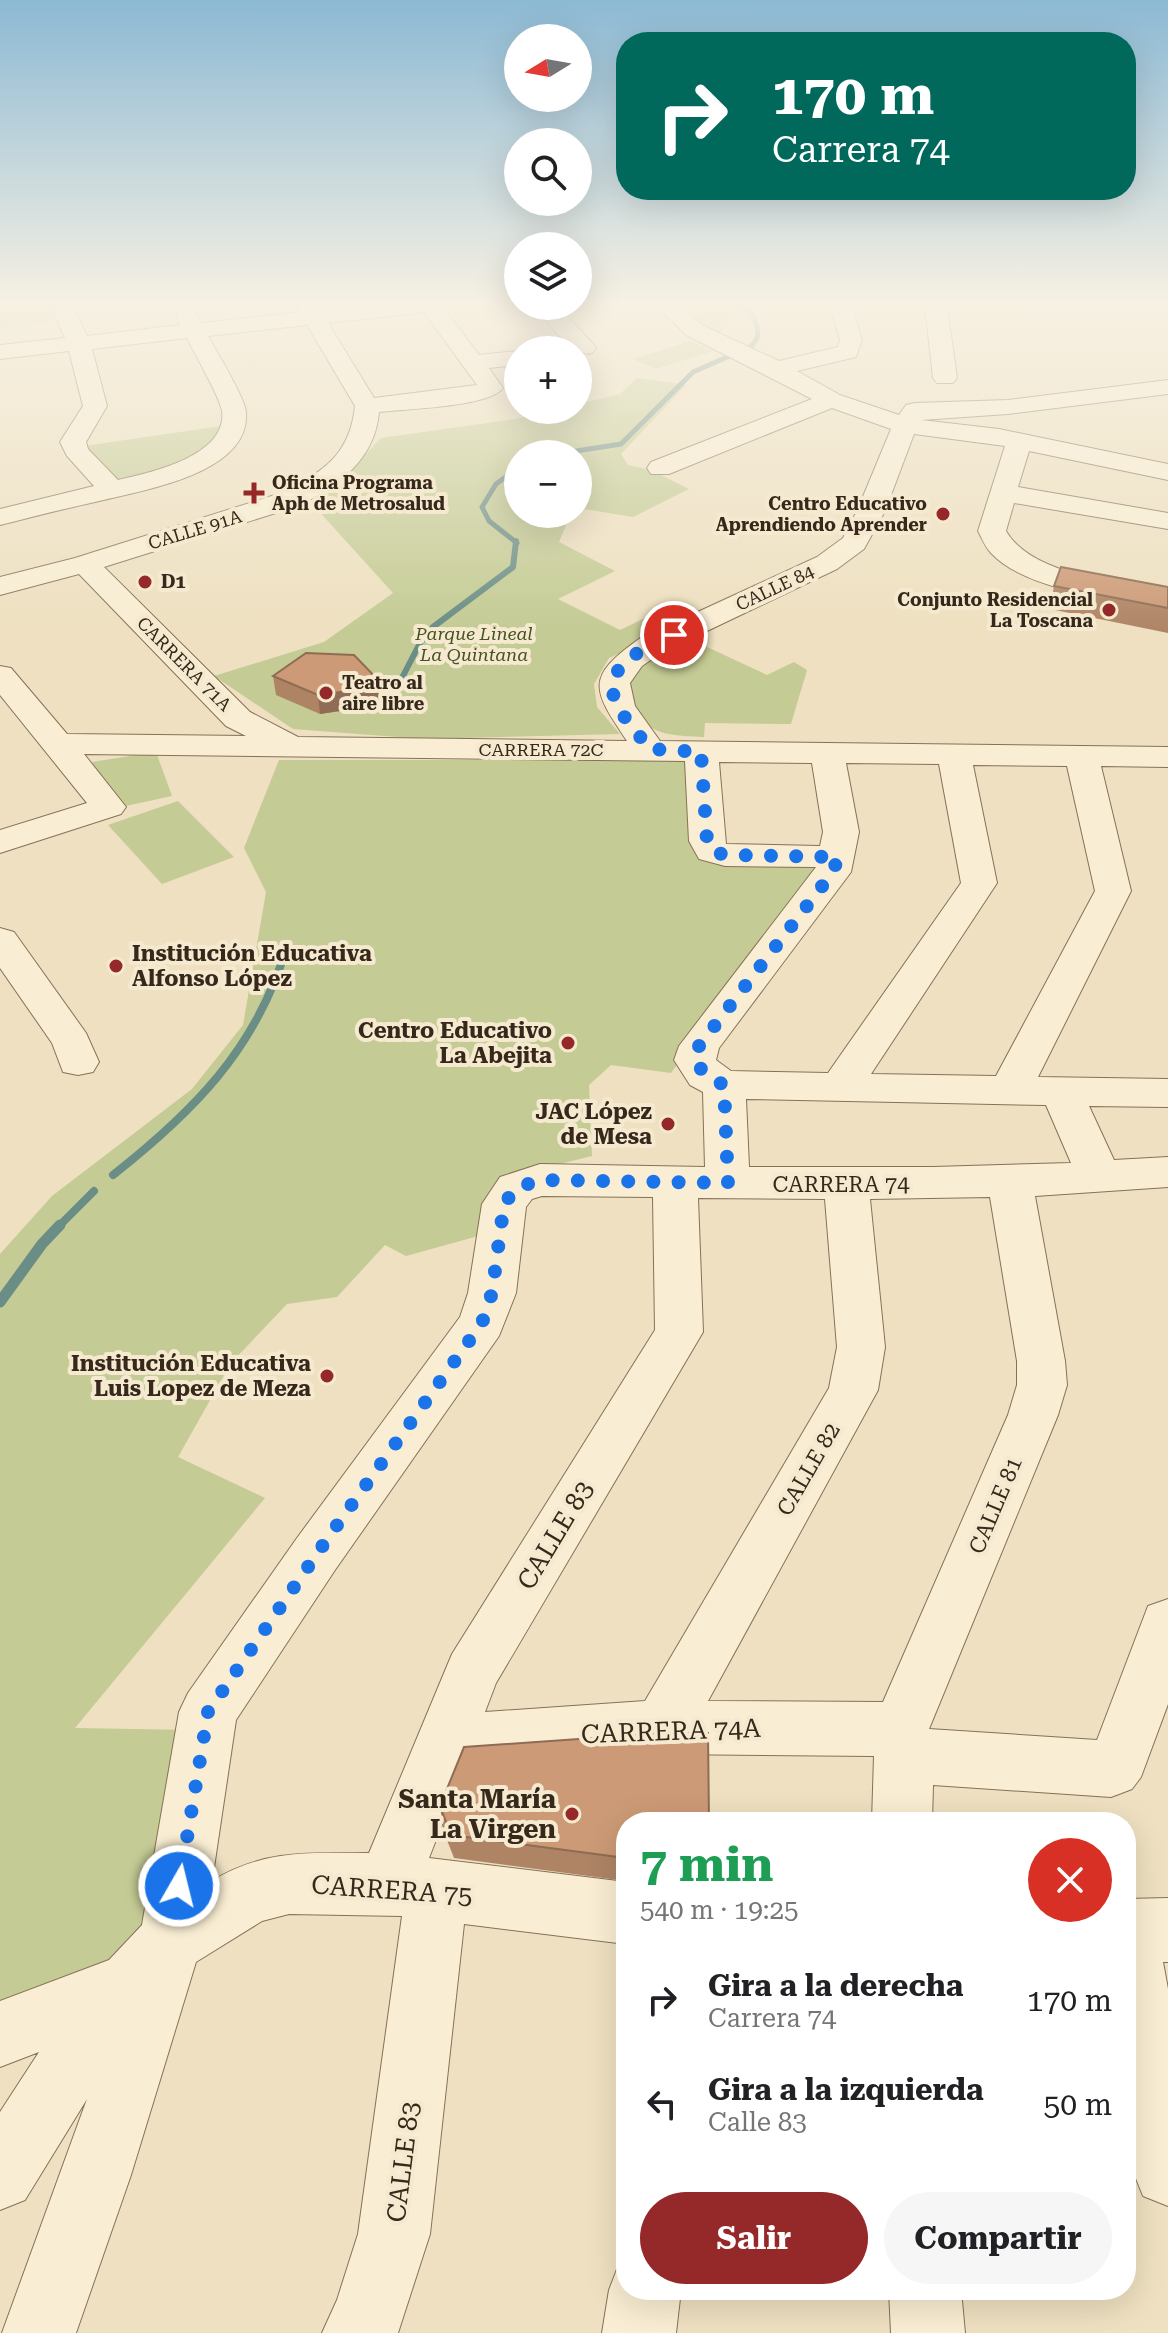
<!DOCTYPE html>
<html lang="es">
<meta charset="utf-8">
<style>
:root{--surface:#fff;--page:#f6f6f6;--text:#202124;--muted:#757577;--accent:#952828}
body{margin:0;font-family:"Roboto Serif",serif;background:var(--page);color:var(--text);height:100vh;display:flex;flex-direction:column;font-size:30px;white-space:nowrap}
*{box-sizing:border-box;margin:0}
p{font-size:26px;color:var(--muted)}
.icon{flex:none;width:44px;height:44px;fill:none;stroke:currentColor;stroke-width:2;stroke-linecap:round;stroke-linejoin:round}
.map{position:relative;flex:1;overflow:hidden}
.drawer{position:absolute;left:616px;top:1812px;width:520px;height:488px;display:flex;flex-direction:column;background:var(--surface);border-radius:32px;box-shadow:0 8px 32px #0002}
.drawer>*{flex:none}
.guide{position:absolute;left:616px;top:32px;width:520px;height:168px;border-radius:32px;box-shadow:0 8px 32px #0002;background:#00695c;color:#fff;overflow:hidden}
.needle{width:52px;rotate:259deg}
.buttons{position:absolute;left:504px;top:24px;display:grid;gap:16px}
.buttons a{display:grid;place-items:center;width:88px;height:88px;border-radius:50%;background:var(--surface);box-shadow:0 8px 32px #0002;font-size:40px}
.pin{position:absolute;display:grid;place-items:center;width:68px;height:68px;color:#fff;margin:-34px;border:4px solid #fff;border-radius:50%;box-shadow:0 2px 8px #0007}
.me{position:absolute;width:88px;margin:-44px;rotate:8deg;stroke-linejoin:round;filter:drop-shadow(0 0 6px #0008)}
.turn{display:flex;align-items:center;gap:28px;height:168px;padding:0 24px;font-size:36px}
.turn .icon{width:104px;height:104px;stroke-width:2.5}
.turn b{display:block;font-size:56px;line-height:68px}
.round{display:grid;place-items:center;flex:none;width:84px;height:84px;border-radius:42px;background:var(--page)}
.summary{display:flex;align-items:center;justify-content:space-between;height:136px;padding:0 24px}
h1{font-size:48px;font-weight:700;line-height:60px;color:#1e9e55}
.cta{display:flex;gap:16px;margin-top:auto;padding:16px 24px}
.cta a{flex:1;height:92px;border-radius:48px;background:var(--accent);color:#fff;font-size:32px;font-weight:700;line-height:92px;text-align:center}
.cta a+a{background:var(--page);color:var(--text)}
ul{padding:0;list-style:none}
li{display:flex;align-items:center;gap:24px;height:104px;padding:0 24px}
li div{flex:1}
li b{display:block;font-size:30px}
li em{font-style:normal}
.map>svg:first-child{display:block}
.green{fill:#c4cb94}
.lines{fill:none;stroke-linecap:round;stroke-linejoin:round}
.stream-far3{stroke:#6a8d85;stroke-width:5}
.stream-far2{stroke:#6a8d85;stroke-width:6}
.stream-far1{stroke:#6a8d85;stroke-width:8}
.stream{stroke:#6a8d85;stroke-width:11}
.minor-casing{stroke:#867158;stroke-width:2}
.minor{fill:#f9eed3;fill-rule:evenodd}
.wall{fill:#af8465}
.shaded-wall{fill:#8f6c53}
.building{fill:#cc9a76;stroke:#8f6c53;stroke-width:2}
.route{stroke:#1a73e8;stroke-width:14;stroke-dasharray:0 25.2}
.poi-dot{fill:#952828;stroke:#f5eacf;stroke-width:3}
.labels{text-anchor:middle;stroke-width:8;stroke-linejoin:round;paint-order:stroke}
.far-poi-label{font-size:18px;font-weight:bold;fill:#36291c;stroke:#f5eacf;text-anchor:start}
.far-street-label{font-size:18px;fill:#36291c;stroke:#f5eacf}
.far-park-label{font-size:18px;font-style:italic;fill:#465223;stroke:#f5eacf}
.poi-label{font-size:22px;font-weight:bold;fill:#36291c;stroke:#f5eacf;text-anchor:end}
.street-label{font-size:22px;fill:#36291c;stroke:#f5eacf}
.near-street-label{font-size:26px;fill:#36291c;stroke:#f5eacf}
.near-poi-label{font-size:26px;font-weight:bold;fill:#36291c;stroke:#f5eacf;text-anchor:end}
</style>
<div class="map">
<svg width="1168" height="2333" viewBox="0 0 1168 2333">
<rect width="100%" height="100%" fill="#eee0c0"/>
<g class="green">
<polygon points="0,306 54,306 58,322 0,329"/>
<polygon points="676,306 722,306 736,316 716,336"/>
<polygon points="690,341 714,351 656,369 633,359"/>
<polygon points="637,378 686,385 621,454 628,465 651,470 689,489 633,517 578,508 578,454 518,454 518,514 571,514 559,542 615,571 558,599 620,630 678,602 708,617 609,658 594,684 597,707 620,734 424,739 293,729 214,676 324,642 393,593 315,507 381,438 515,419 553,410 578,410 578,404 620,394"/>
<polygon points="228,425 203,452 158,472 118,484 84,446"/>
<path d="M 692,640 L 767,675 L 794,662 L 807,670 L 791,724 L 705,723 L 704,737 C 655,735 644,733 625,687 C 642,660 663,651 692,640 Z"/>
<polygon points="156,752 172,796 121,807 92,762"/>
<polygon points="279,760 688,760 699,857 717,865 823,865 671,1073 611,1065 589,1085 592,1156 531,1171 489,1233 406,1256 385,1245 337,1297 287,1304 231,1363 178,1457 265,1498 75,1728 193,1730 155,1930 113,1971 0,2013 0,1254 52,1196 192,1089 243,1025 266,892 244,848"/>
<polygon points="178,801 234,857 162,884 108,825"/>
</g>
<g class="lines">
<g class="stream-far3">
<path d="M 557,454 L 621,444 L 693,372 L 750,347 C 763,336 757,327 752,313 L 738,306"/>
<polyline points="517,543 489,521 482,507 496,484 518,468"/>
</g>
<polyline class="stream-far2" points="376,706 403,676 420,643 433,627 513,567 516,541"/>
<g class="stream-far1">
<path d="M 113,1175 C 193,1112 256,1049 286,949"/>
<polyline points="58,1227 94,1191"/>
</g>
<polyline class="stream" points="0,1302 42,1244 60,1225"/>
<defs>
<g id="minor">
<path d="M 51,306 L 73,306 L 87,336 L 180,325 L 174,306 L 192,306 L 202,323 L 300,312 L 296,306 L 318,306 L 321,310 L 362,306 L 442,306 L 479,355 L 518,351 L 518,365 L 489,368 L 503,388 C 490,407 404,409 379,412 C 375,460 338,486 298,506 L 104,567 L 250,712 L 298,737 L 627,741 C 593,690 584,678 639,639 L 817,557 L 843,538 L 857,511 L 891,429 L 832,408 L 669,474 L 651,474 L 647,468 L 651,462 L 812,399 L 686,335 L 657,306 L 681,306 L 702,325 L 779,361 L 838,347 L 840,340 L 830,306 L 852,306 L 862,340 L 856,357 L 797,371 L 840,395 L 899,415 L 906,405 L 915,403 L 1008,400 L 1168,380 L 1168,394 L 1008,414 L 921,420 L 999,429 L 1168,464 L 1168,480 L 1029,451 L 1018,487 L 1168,513 L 1168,529 L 1014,503 L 1006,531 C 1032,576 1121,583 1168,591 L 1168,609 C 1118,600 1026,591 991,553 C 985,547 982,538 978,531 L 1005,446 L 914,434 L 885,511 L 864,549 L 837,569 L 661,653 L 642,666 L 630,683 L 635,706 L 660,741 L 1168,747 L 1168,767 L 1101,766 L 1131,891 L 1038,1077 L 1168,1079 L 1168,1107 L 1089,1106 L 1114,1160 L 1168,1157 L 1168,1187 L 1035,1196 L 1065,1361 L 1067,1385 L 1058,1415 L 929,1729 L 1097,1740 L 1148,1606 L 1168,1599 L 1168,1704 L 1141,1777 L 1132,1789 L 1111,1797 L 933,1785 L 932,1822 L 872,1822 L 874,1756 L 662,1754 L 464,1768 L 429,1858 L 626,1882 L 626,1944 L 464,1924 L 430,2234 L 398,2333 L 322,2333 L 337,2300 L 358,2234 L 402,1916 L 289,1914 L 262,1921 L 196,1962 L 131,2175 L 76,2333 L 2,2333 L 87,2099 L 25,2200 L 0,2210 L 0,2112 L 39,2052 L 0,2067 L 0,2001 L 109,1960 L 142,1925 L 179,1712 L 188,1693 L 297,1538 L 460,1317 L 468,1293 L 482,1204 L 500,1177 L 540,1164 L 705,1167 L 703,1092 L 690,1085 L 674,1060 L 679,1046 L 816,867 L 725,866 L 699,859 L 689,841 L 685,761 L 84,754 L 126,807 L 121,814 L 0,853 L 0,830 L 87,803 L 0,695 L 0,666 L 11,668 L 67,734 L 246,736 L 226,726 L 79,574 L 0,595 L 0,577 L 75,558 L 278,494 C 321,474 350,456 355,406 L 307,325 L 208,336 C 217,352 245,398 246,412 C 251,475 138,491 95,502 C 63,509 32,517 0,525 L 0,509 L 94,486 L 67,456 L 60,442 L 83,406 L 69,351 L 0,359 L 0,345 L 65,338 ZM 424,312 L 477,385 L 374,398 L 328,323 ZM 187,338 C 195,355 219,395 222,411 C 228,456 150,473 118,480 L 88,449 L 86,442 L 107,406 L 92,349 ZM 719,762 L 812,763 L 823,832 L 820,846 L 726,844 ZM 846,763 L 939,764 L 961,883 L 828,1073 L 731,1071 L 716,1060 L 719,1048 L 851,872 L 859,832 ZM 973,765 L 1067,766 L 1095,891 L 996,1076 L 871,1074 L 997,883 ZM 746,1099 L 1046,1105 L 1071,1163 L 933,1167 L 749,1167 ZM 542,1196 L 653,1197 L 655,1330 L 452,1654 L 369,1853 C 311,1853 264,1849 212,1881 L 236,1720 L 335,1570 L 499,1336 L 516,1293 L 526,1207 L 532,1199 ZM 990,1197 L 1017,1361 L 1017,1385 L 1008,1415 L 883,1702 L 708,1701 L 878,1390 L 885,1347 L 870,1199 ZM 698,1198 L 825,1199 L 837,1347 L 829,1388 L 645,1701 L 485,1712 L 496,1683 L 703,1332 Z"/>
<path d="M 535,306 L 558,306 L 592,343 L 596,348 L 592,353 C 573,358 548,324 535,306 Z"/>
<polygon points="925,306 947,306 957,378 953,383 937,383 933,378"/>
<polygon points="0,928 14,932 86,1033 99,1062 93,1072 78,1075 63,1072 52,1043 0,968"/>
<polygon points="1168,1898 1168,1962 1163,1962 1168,1989 1168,2206 1143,2196 1133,2171 1126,2127 1126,1899"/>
<polygon points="626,2262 626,2290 681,2290 676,2333 602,2333 609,2290 619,2264"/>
<polygon points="889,2290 961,2290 965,2333 891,2333"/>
</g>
</defs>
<use href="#minor" class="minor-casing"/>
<use href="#minor" class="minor"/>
</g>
<g class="wall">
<polygon points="1054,586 1168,587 1168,633 1050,609"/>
<polygon points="273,676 386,704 320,714 276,695"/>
<polygon points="440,1806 626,1822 626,1881 454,1858 443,1830"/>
</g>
<polygon class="shaded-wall" points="384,686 386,704 320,714 318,695"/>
<g class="building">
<polygon points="1061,567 1168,587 1168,608 1054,586"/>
<polygon points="306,653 354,655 384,686 318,695 273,676"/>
<polygon points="664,1733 708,1733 709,1822 626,1822 626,1858 451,1835 440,1806 464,1747"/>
</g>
<linearGradient id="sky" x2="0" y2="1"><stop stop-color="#8cb9d4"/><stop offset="0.48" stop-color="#f7f1e3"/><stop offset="1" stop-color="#f7f1e3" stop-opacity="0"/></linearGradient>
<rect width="1168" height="632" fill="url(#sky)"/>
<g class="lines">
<path class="route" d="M 179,1886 L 208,1712 L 330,1535 L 482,1323 L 492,1293 L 504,1204 L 516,1188 L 540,1180 L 728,1183 L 724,1085 L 705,1075 L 695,1060 L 699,1046 L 833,872 L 838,857 L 725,855 L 712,851 L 707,841 L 701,752 L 649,749 C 639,733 619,715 614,697 C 604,663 650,646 674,635"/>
</g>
<g class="poi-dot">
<path d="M250 481h8v8h8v8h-8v8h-8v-8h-8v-8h8z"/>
<circle cx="943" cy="514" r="8"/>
<circle cx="145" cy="582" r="8"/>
<circle cx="1109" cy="610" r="8"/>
<circle cx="326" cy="693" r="8"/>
<circle cx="116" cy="966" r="8"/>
<circle cx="568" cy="1043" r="8"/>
<circle cx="668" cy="1124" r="8"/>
<circle cx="327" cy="1376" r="8"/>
<circle cx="572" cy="1814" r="8"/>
</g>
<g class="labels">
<g class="far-poi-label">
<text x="272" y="489">Oficina Programa<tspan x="272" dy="21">Aph de Metrosalud</tspan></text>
<text x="927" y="510" text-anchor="end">Centro Educativo<tspan x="927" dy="21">Aprendiendo Aprender</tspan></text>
<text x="161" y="588">D1</text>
<text x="1093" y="606" text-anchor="end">Conjunto Residencial<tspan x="1093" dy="21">La Toscana</tspan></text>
<text x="342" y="689">Teatro al<tspan x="342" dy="21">aire libre</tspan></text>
</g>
<g class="far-street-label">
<text transform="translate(195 530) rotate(-17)" y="6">CALLE 91A</text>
<text transform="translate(775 588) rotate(-25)" y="6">CALLE 84</text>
<text transform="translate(184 664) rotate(45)" y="6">CARRERA 71A</text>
<text x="541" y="756">CARRERA 72C</text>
</g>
<g class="far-park-label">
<text x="474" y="640">Parque Lineal<tspan x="474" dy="21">La Quintana</tspan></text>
</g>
<g class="poi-label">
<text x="132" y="961" text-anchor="start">Institución Educativa<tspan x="132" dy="25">Alfonso López</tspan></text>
<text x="552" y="1038">Centro Educativo<tspan x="552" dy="25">La Abejita</tspan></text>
<text x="652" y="1119">JAC López<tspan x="652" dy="25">de Mesa</tspan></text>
<text x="311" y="1371">Institución Educativa<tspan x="311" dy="25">Luis Lopez de Meza</tspan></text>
</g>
<g class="street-label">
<text x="841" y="1192">CARRERA 74</text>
<text transform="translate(808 1469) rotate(-60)" y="8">CALLE 82</text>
<text transform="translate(995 1505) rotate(-67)" y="8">CALLE 81</text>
</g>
<g class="near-street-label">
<text transform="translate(555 1535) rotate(-59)" y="9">CALLE 83</text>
<text transform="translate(671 1731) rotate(-2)" y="9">CARRERA 74A</text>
<text transform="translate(392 1890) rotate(4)" y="9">CARRERA 75</text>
<text transform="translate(403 2162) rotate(-83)" y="9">CALLE 83</text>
</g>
<g class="near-poi-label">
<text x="556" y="1808">Santa María<tspan x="556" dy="30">La Virgen</tspan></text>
</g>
</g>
</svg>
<div class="buttons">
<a><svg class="needle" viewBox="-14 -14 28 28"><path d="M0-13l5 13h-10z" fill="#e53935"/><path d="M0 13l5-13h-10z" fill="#757577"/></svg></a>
<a><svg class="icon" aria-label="search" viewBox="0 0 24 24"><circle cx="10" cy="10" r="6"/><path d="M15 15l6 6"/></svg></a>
<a><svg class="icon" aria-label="layers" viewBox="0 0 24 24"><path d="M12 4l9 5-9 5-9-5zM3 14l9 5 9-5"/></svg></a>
<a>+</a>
<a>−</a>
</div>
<div class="pin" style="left:674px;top:635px;background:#d93025"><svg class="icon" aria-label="arrive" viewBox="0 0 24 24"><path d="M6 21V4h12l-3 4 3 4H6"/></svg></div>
<svg class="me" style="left:179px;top:1886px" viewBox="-20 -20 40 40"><circle r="17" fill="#1a73e8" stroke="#fff" stroke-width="3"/><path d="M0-11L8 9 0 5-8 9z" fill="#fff"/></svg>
<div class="guide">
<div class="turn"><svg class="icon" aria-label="right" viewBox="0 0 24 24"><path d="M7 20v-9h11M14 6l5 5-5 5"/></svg><div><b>170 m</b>Carrera 74</div></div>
</div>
<section class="drawer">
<div class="summary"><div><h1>7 min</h1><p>540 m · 19:25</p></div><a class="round" style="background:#d93025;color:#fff"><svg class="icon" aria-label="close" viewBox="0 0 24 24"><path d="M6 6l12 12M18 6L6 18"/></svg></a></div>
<ul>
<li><svg class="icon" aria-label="right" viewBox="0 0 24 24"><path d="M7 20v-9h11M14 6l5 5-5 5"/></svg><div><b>Gira a la derecha</b><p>Carrera 74</p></div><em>170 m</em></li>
<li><svg class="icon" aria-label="left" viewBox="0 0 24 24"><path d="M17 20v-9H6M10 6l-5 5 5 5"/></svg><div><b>Gira a la izquierda</b><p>Calle 83</p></div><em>50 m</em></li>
</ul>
<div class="cta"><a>Salir</a><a>Compartir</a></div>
</section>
</div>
